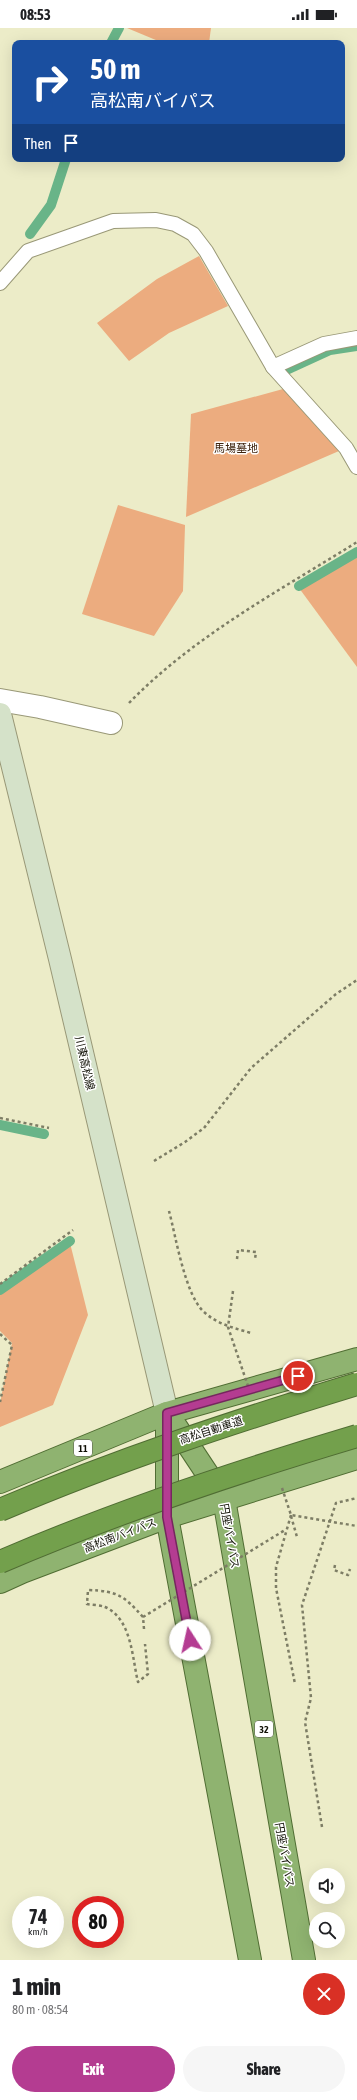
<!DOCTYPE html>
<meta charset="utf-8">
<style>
:root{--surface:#fff;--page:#f6f6f6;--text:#202124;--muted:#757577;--accent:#b43c91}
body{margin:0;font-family:"Asap Condensed","Noto Sans JP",sans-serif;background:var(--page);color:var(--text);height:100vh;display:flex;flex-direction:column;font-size:15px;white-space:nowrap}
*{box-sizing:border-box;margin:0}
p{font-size:13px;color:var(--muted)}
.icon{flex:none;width:22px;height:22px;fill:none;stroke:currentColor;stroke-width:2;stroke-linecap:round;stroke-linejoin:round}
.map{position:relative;height:1932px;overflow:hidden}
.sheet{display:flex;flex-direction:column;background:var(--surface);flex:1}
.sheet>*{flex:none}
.top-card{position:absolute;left:12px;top:12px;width:333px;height:122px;border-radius:8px;box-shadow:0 4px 16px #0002;background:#1a4fa0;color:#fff;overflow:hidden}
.fabs{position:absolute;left:309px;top:1840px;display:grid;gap:8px}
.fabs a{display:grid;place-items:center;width:36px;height:36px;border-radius:50%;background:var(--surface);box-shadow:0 4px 16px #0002;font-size:20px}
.speed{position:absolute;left:12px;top:1868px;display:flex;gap:8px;font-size:20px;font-weight:700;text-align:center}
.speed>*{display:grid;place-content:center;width:52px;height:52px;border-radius:50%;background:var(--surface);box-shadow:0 4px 16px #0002;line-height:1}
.speed small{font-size:10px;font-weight:400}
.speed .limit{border:6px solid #d22;background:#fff;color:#111}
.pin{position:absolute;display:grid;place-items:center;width:34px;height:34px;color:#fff;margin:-17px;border:2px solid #fff;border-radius:50%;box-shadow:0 1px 4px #0007}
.me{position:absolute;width:44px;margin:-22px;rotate:350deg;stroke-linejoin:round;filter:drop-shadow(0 0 3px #0008)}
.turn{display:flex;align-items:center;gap:14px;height:84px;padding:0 12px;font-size:18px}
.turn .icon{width:52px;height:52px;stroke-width:2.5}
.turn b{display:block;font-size:28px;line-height:34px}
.then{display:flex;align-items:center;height:38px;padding:0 12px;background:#0003;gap:8px;font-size:15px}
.round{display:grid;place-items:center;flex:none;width:42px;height:42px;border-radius:21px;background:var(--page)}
.summary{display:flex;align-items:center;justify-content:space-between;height:68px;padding:0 12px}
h1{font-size:24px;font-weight:800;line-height:30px}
.action{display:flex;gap:8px;margin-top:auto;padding:8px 12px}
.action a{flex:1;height:46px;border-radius:24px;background:var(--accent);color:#fff;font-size:16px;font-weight:800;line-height:46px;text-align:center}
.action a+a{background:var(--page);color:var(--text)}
.status{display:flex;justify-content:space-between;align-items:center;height:28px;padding:0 20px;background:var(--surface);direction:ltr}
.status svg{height:11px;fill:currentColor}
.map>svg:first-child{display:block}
.green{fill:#ecac7f}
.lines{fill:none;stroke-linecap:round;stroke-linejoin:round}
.stream{stroke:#69b488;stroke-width:10}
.service-casing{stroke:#999877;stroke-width:16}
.minor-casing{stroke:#999877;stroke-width:24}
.secondary-casing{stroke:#999877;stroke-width:24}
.trunk-casing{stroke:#506d33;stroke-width:24}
.path{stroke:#7d7d65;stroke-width:2.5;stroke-dasharray:3 3;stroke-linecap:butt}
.service{stroke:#fff;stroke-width:14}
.minor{stroke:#fff;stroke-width:22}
.secondary{stroke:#d5e2c9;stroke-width:22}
.trunk{stroke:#8fb370;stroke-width:22}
.motorway-bridge-casing{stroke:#506d33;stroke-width:24;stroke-linecap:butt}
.path-bridge{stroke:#7d7d65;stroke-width:2.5;stroke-dasharray:3 3;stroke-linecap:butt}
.motorway-bridge{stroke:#73a04c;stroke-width:22}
.route-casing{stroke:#75275e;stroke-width:10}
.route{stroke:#b43c91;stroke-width:7}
.labels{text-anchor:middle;stroke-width:3;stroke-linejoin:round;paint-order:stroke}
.shield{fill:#fff;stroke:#57574f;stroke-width:1}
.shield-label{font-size:10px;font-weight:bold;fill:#0f0f04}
.park-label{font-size:11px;fill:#3e230e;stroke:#fff}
.street-label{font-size:11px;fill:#0f0f04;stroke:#fff}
</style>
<div class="status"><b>08:53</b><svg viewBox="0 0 49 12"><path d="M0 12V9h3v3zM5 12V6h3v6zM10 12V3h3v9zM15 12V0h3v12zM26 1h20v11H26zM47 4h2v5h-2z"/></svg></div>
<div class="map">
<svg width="357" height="1932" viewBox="0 0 357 1932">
<rect width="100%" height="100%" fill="#ececc8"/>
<g class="green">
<polygon points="127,0 211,0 209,15 163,15"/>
<polygon points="199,228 228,278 169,305 129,333 97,295 157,251"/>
<polygon points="283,361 339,423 186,489 191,386"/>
<polygon points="118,477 185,497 183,563 154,608 82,586"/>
<polygon points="357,526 357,639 299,560"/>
<polygon points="70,1215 88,1287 53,1377 0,1399 0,1375 12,1315 0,1303 0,1265"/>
</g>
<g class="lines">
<g class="stream">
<polyline points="111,15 119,0"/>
<polyline points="30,206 51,177 66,131"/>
<polyline points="282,344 330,322 357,318"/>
<polyline points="299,558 357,524"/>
<polyline points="0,1097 44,1106"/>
<polyline points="0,1262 70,1213"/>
</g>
<defs>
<g id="service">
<polyline points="0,255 28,223 113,193 156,192 175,196 193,206 206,223 273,339 346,420 357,439"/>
<polyline points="273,339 324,316 357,310"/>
</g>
<polyline id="minor" points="0,672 40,679 111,695"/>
<polyline id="secondary" points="0,686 60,931 167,1385"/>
<g id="trunk">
<polyline points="167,1385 224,1471 304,1932"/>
<polyline points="167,1400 167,1489 250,1932"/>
<polyline points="0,1454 167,1385 357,1331"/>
<polyline points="0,1554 22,1544 167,1489 357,1430"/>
</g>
</defs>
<use href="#service" class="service-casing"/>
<use href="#minor" class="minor-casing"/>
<use href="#secondary" class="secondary-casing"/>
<use href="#trunk" class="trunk-casing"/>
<g class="path">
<path d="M 129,675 C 194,608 279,563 357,514"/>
<polyline points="0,1090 49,1100"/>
<polyline points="154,1133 185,1114 204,1100 251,1040 336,966 357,952"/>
<path d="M 169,1183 C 176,1209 185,1267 204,1284 C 217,1296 234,1300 251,1305"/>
<polyline points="237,1231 238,1222 256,1224 255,1231"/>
<polyline points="0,1256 73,1202"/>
<polyline points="0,1306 12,1317 0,1374"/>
<polyline points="291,1487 276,1539 276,1560 295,1656"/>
<polyline points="291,1488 297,1509"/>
<polyline points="335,1537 334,1542 348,1547 350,1541"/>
<path d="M 143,1589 C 124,1568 118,1563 88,1562 L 87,1576 C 92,1577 100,1577 105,1579 C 132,1591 132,1630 138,1654 L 148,1646 L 145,1616"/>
<polyline points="322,1799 305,1694 311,1670 302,1577 336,1475 357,1470"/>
</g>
<use href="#service" class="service"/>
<use href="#minor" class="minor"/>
<use href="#secondary" class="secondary"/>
<use href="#trunk" class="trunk"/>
<defs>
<g id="motorway-bridge">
<path d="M 0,1482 C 117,1432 236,1393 357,1356"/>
<path d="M 0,1534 C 116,1484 236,1444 357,1408"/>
</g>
</defs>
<use href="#motorway-bridge" class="motorway-bridge-casing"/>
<g class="path-bridge">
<polyline points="233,1263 228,1299 249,1361"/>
<polyline points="282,1460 291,1487 357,1498"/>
<polyline points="144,1601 143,1589 285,1502"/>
</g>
<use href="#motorway-bridge" class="motorway-bridge"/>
</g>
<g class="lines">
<defs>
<polyline id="route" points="190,1612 167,1489 167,1385 298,1348"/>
</defs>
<use href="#route" class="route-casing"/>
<use href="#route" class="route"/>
</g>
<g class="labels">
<g class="shield">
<rect x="74" y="1412" width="18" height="16" rx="3"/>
<rect x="255" y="1693" width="18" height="16" rx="3"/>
</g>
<g class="shield-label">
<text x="83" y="1424">11</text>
<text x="264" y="1705">32</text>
</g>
<g class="park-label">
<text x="236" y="424">馬場墓地</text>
</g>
<g class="street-label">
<text transform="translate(85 1035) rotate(77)" y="4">川東高松線</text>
<text transform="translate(211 1402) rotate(-18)" y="4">高松自動車道</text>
<text transform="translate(120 1507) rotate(-21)" y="4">高松南バイパス</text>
<text transform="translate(230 1508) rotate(80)" y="4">円座バイパス</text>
<text transform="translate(285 1827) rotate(80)" y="4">円座バイパス</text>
</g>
</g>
</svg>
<div class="fabs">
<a><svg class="icon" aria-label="sound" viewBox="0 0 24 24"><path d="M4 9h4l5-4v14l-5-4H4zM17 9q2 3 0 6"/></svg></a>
<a><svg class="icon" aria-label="search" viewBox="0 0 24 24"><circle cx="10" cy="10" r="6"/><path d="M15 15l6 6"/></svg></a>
</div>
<div class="speed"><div>74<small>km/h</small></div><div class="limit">80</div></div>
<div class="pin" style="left:298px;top:1348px;background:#d93025"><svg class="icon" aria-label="arrive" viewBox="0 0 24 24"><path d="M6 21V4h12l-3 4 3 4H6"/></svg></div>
<svg class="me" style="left:190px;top:1612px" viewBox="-20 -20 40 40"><circle r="19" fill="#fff"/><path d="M0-13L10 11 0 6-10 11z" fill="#b43c91"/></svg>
<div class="top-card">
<div class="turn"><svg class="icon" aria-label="right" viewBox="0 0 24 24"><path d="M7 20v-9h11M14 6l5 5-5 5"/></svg><div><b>50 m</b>高松南バイパス</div></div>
<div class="then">Then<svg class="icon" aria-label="arrive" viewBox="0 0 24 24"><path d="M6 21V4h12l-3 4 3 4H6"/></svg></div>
</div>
</div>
<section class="sheet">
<div class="summary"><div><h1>1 min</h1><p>80 m · 08:54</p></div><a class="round" style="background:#d93025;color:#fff"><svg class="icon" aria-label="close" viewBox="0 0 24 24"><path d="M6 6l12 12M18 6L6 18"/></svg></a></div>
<div class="action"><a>Exit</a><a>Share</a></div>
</section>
